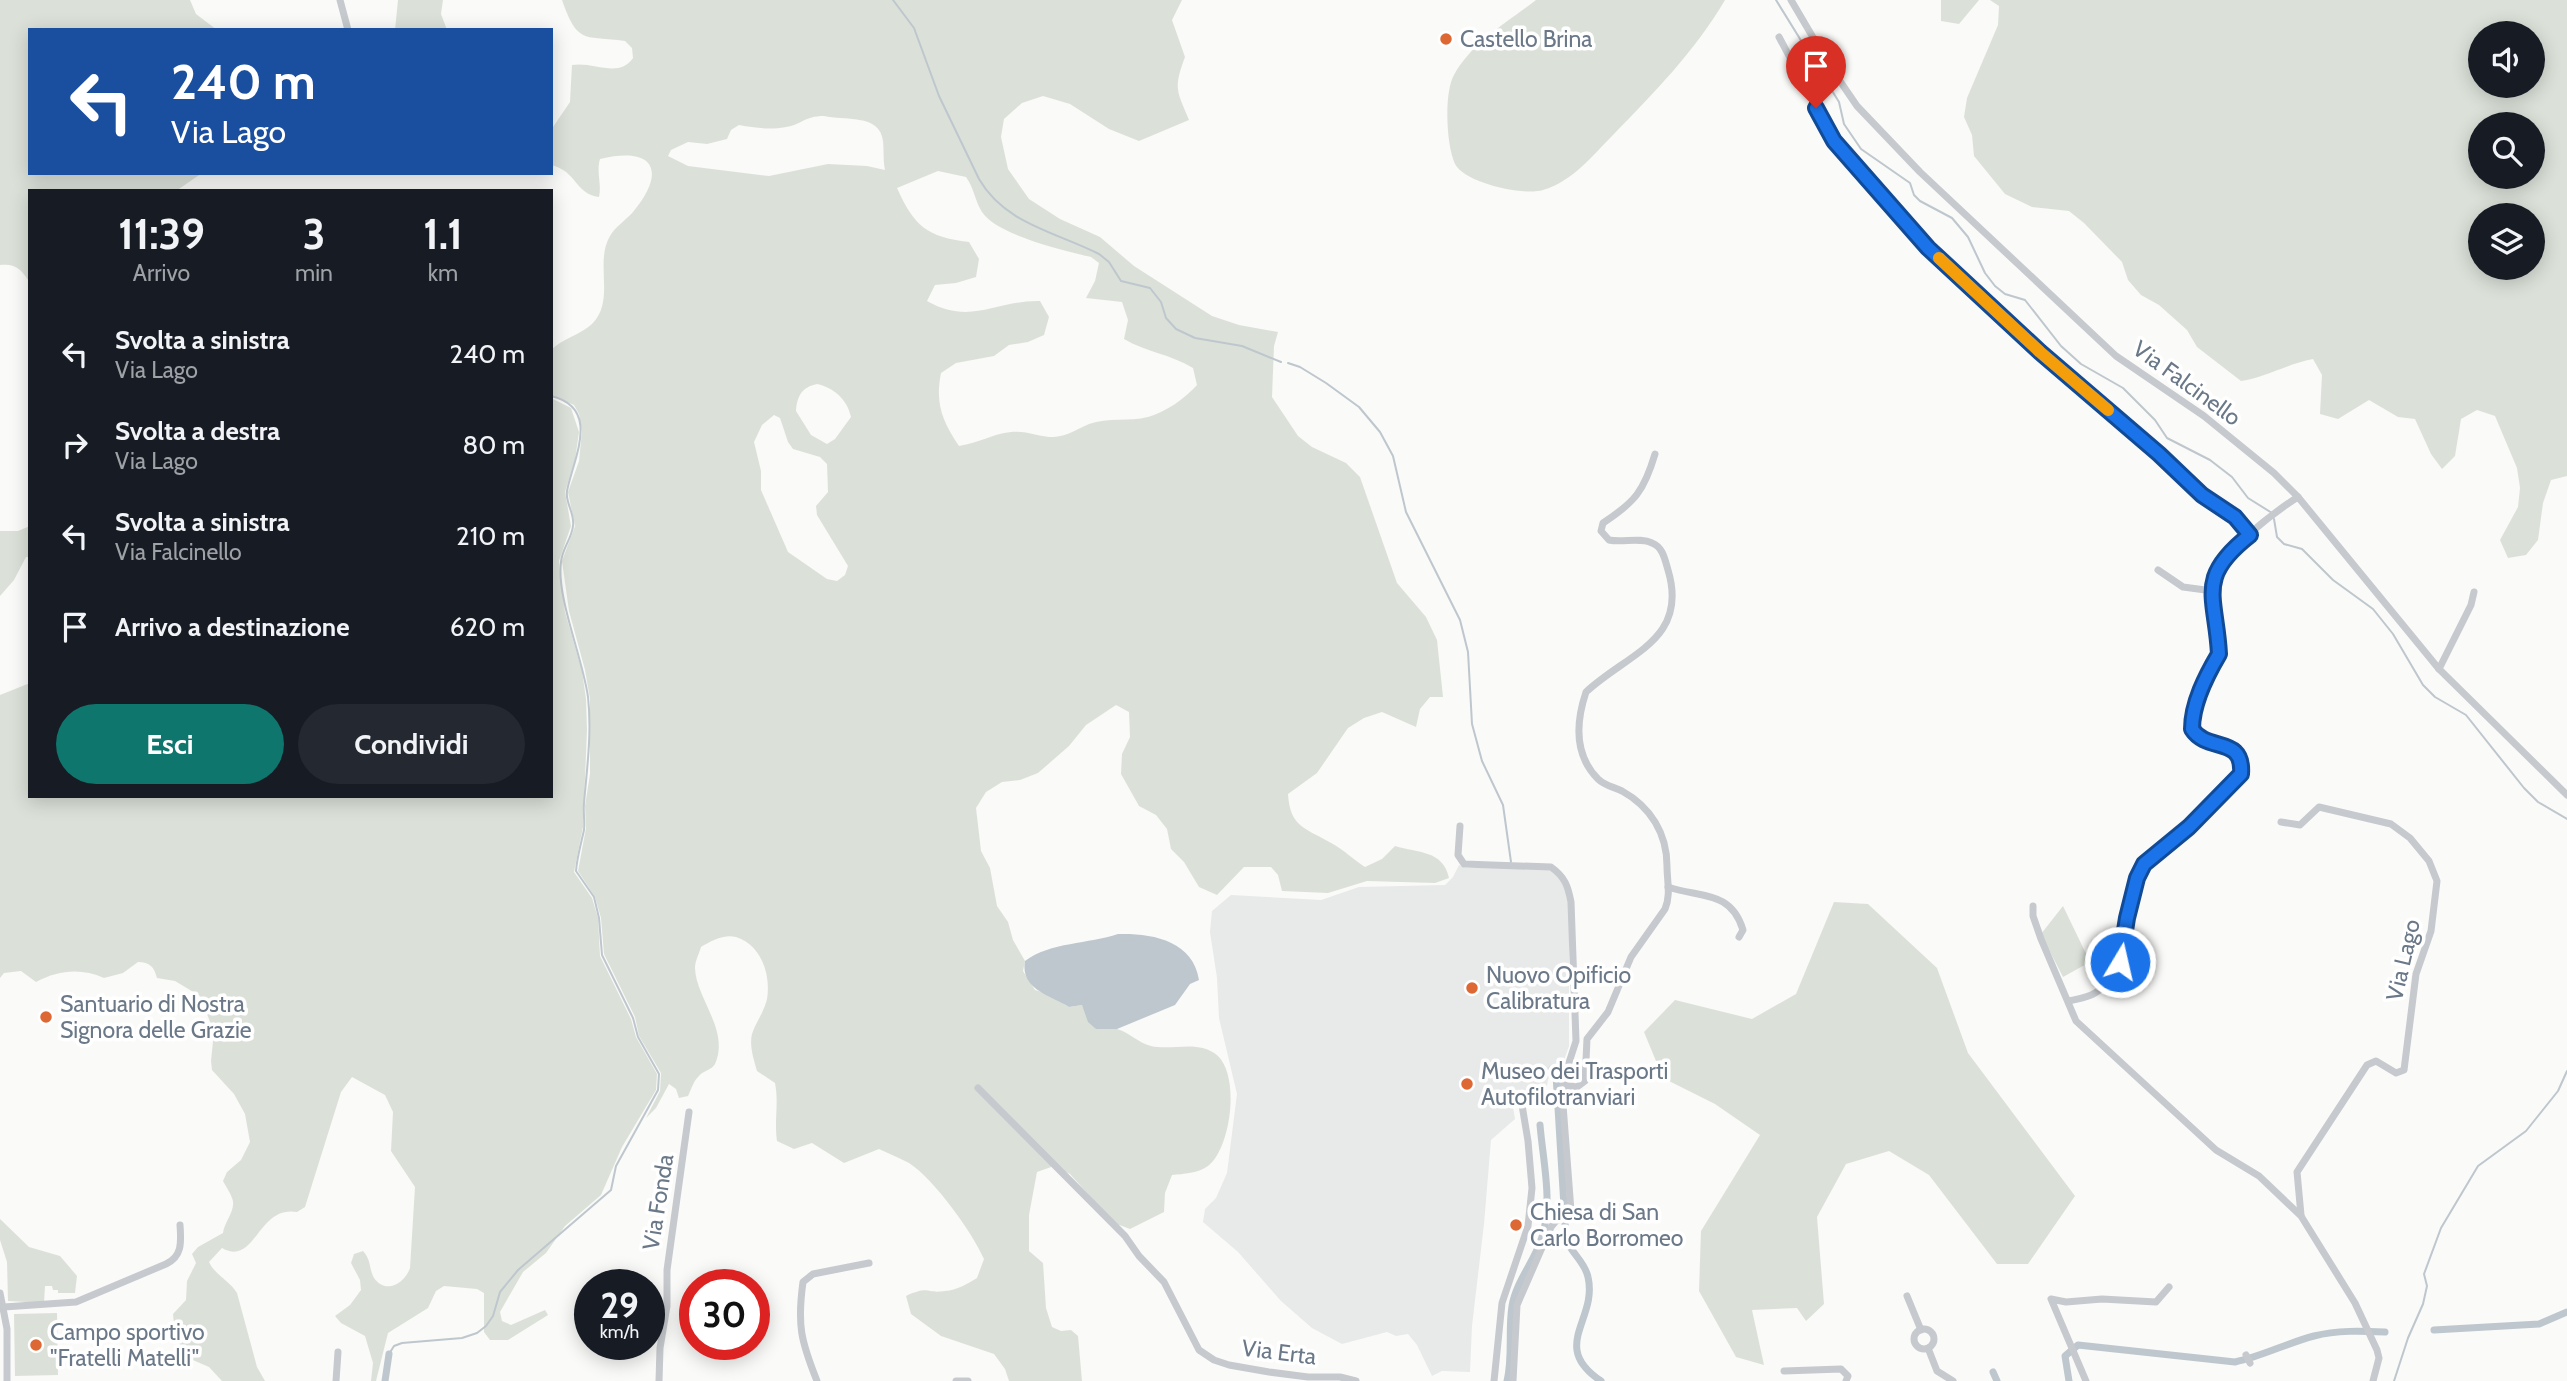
<!DOCTYPE html>
<html lang="it">
<style>
:root{--surface:#171b24;--page:#242831;--text:#f1f3f6;--muted:#9ea1a6;--accent:#0f766e}
body{margin:0;font-family:Cabin,sans-serif;background:var(--page);color:var(--text);height:100vh;display:flex;flex-direction:column;font-size:26px;white-space:nowrap}
*{box-sizing:border-box;margin:0}
p{font-size:23px;color:var(--muted)}
.icon{flex:none;width:38px;height:38px;fill:none;stroke:currentColor;stroke-width:2;stroke-linecap:round;stroke-linejoin:round}
.map{position:relative;flex:1;overflow:hidden}
.drawer{position:absolute;left:28px;top:189px;width:525px;height:609px;display:flex;flex-direction:column;background:var(--surface);border-radius:0px;box-shadow:0 4px 18px #0003}
.drawer>*{flex:none}
.banner{position:absolute;left:28px;top:28px;width:525px;height:147px;border-radius:0px;box-shadow:0 4px 18px #0003;background:#1a4fa0;color:#fff;overflow:hidden}
.tools{position:absolute;left:2468px;top:21px;display:grid;gap:14px}
.tools a{display:grid;place-items:center;width:77px;height:77px;border-radius:50%;background:var(--surface);box-shadow:0 4px 18px #0003;font-size:35px}
.speed{position:absolute;left:574px;top:1269px;display:flex;gap:14px;font-size:35px;font-weight:700;text-align:center}
.speed>*{display:grid;place-content:center;width:91px;height:91px;border-radius:50%;background:var(--surface);box-shadow:0 4px 18px #0003;line-height:1}
.speed small{font-size:18px;font-weight:400}
.speed .limit{border:10px solid #d22;background:#fff;color:#111}
.pin{position:absolute;display:grid;place-items:center;width:60px;height:60px;color:#fff;margin:-72px -30px;border-radius:50% 50% 50% 0;rotate:-45deg;box-shadow:0 0 7px #0007}
.pin .icon{rotate:45deg}
.me{position:absolute;width:77px;margin:-38px;rotate:9deg;stroke-linejoin:round;filter:drop-shadow(0 0 5px #0008)}
.turn{display:flex;align-items:center;gap:24px;height:147px;padding:0 28px;font-size:32px}
.turn .icon{width:91px;height:91px;stroke-width:2.5}
.turn b{display:block;font-size:49px;line-height:60px}
.eta{display:flex;justify-content:space-evenly;align-items:center;height:119px;text-align:center}
.eta b{font-size:42px;font-weight:700;line-height:49px}
.action{display:flex;gap:14px;margin-top:auto;padding:14px 28px}
.action a{flex:1;height:80px;border-radius:42px;background:var(--accent);color:#fff;font-size:28px;font-weight:700;line-height:80px;text-align:center}
.action a+a{background:var(--page);color:var(--text)}
ul{padding:0;list-style:none}
li{display:flex;align-items:center;gap:21px;height:91px;padding:0 28px}
li div{flex:1}
li b{display:block;font-size:26px}
li em{font-style:normal}
.map>svg:first-child{display:block}
.built{fill:#e8e9e9}
.green{fill:#dbe1d9;fill-rule:evenodd}
.water{fill:#bec7cd}
.lines{fill:none;stroke-linecap:round;stroke-linejoin:round}
.stream{stroke:#bec7cd;stroke-width:2}
.canal{stroke:#bec7cd;stroke-width:7}
.minor{stroke:#c6c9cd;stroke-width:7}
.route-casing{stroke:#114b97;stroke-width:18}
.route{stroke:#1a73e8;stroke-width:12}
.slow{stroke:#f59e0b;stroke-width:12}
.poi-dot{fill:#dd6834;stroke:#fff;stroke-width:2.5}
.labels{text-anchor:middle;stroke-width:7;stroke-linejoin:round;paint-order:stroke}
.poi-label{font-size:23px;fill:#6a7888;stroke:#fff;text-anchor:start}
.street-label{font-size:23px;fill:#6a7888;stroke:#fff}
</style>
<div class="map">
<svg width="2567" height="1381" viewBox="0 0 2567 1381">
<rect width="100%" height="100%" fill="#fafaf8"/>
<polygon class="built" points="1459,865 1466,868 1543,868 1551,870 1565,884 1569,908 1569,1046 1562,1066 1548,1079 1546,1094 1526,1096 1525,1092 1511,1095 1515,1119 1491,1140 1484,1224 1472,1326 1470,1372 1442,1371 1432,1376 1417,1345 1408,1334 1396,1336 1387,1332 1342,1344 1312,1328 1281,1301 1238,1252 1203,1222 1205,1209 1216,1198 1227,1173 1237,1094 1219,1018 1217,978 1210,932 1212,911 1231,895 1321,900 1359,887 1445,885 1453,877"/>
<g class="green">
<path d="M 0,0 L 190,0 L 196,14 L 217,30 L 30,30 L 30,173 L 202,173 L 176,191 L 30,191 L 30,283 C 22,270 16,263 0,265 Z"/>
<polygon points="398,0 443,0 441,14 447,30 395,30"/>
<path d="M 562,0 L 1182,0 L 1172,20 L 1185,57 C 1173,89 1177,91 1189,120 L 1139,141 L 1109,129 L 1070,104 L 1043,96 L 1022,103 L 1004,119 L 1001,137 L 1008,169 L 1029,199 L 1060,219 L 1100,237 L 1134,266 L 1212,316 L 1239,325 L 1278,332 L 1274,346 L 1272,397 L 1298,436 L 1312,447 L 1346,463 L 1360,477 L 1397,583 L 1426,617 L 1437,640 L 1443,697 L 1430,697 L 1420,709 L 1416,727 L 1382,712 L 1364,718 L 1348,728 L 1317,773 L 1288,794 C 1290,828 1306,828 1333,844 C 1344,850 1354,860 1365,867 L 1382,859 L 1395,846 C 1418,853 1443,850 1449,878 L 1435,883 L 1367,881 L 1328,893 L 1282,891 L 1278,875 L 1271,867 L 1244,867 L 1217,895 L 1199,887 L 1184,862 L 1171,849 L 1167,829 L 1156,815 L 1139,806 L 1121,774 L 1122,754 L 1130,737 L 1129,712 L 1116,705 L 1086,725 L 1069,746 L 1038,773 L 1020,780 L 1002,782 L 986,792 L 976,808 L 981,851 L 990,868 L 997,906 L 1008,922 L 1013,940 L 1025,961 L 1023,971 L 1035,990 L 1046,993 L 1069,1007 L 1082,1005 L 1096,1029 C 1102,1029 1111,1027 1117,1029 C 1129,1032 1138,1043 1151,1046 C 1173,1051 1199,1039 1218,1056 C 1240,1077 1231,1148 1208,1166 C 1199,1173 1183,1174 1172,1175 L 1165,1193 L 1164,1212 L 1130,1229 L 1114,1223 L 1070,1174 L 1054,1166 L 1037,1172 L 1029,1215 L 1029,1251 L 1043,1263 L 1046,1308 L 1052,1327 L 1061,1331 L 1071,1330 L 1078,1336 L 1082,1381 L 1009,1381 L 1005,1369 L 994,1354 L 941,1336 L 911,1314 L 906,1296 C 930,1285 926,1294 945,1291 C 957,1290 967,1284 977,1278 L 984,1259 C 972,1232 934,1179 909,1163 C 900,1158 889,1154 879,1149 L 844,1163 L 812,1143 L 794,1149 L 777,1141 C 774,1120 779,1103 775,1083 L 757,1071 C 754,1060 749,1046 752,1034 C 756,1022 764,1012 767,999 C 771,976 762,945 736,937 C 724,934 711,941 701,947 C 699,954 695,961 695,968 C 696,999 730,1030 715,1064 C 711,1071 703,1070 698,1077 C 693,1082 691,1090 688,1096 L 679,1098 L 676,1089 L 669,1084 L 656,1108 L 646,1118 L 660,1091 L 661,1073 L 639,1036 L 635,1017 L 604,954 L 601,918 L 595,897 L 578,871 L 586,828 L 585,806 L 590,774 L 590,699 L 585,670 L 569,611 L 562,561 L 575,526 L 568,492 L 579,461 L 582,431 L 579,414 L 574,405 L 551,395 L 551,350 C 563,338 580,335 592,324 C 616,300 594,263 610,236 C 615,227 626,220 633,212 C 668,170 653,146 600,159 C 596,173 602,184 599,197 C 575,194 577,171 551,165 L 551,130 L 570,102 L 572,65 C 593,61 619,79 633,58 L 632,48 L 625,41 C 585,35 578,46 562,0 ZM 824,116 C 843,121 880,113 883,141 C 884,151 883,160 885,170 L 867,166 L 828,164 L 769,176 L 688,166 L 668,156 L 671,150 L 688,142 L 707,144 L 727,139 L 731,130 L 739,125 C 756,128 769,130 786,127 C 801,125 804,116 824,116 ZM 938,171 L 966,177 C 974,188 975,201 982,212 C 997,235 1064,251 1091,257 L 1099,263 L 1095,281 L 1086,298 L 1122,302 L 1128,320 L 1124,339 C 1146,352 1170,354 1193,368 L 1197,385 C 1184,399 1166,412 1148,417 C 1129,422 1108,417 1089,424 C 1077,429 1068,436 1054,437 C 1039,437 1026,430 1011,432 C 992,434 979,443 959,446 C 942,421 935,403 941,373 L 956,363 L 994,356 L 1009,345 L 1028,342 L 1044,335 L 1049,317 L 1040,301 C 996,300 971,326 927,301 L 935,285 L 956,283 L 976,277 L 979,259 L 969,242 C 927,237 914,226 897,188 ZM 817,384 C 834,388 847,399 851,417 L 835,439 L 827,444 L 811,435 L 796,411 C 797,396 802,387 817,384 ZM 774,415 L 780,418 L 788,442 L 793,449 L 820,457 L 827,464 L 828,492 L 816,506 L 817,515 L 848,566 L 845,575 L 837,581 L 827,579 L 788,552 L 761,490 L 761,471 L 754,442 L 762,425 Z"/>
<path d="M 1536,0 L 1725,0 C 1695,51 1654,93 1613,135 C 1592,156 1573,181 1543,190 C 1523,196 1465,183 1455,164 C 1446,145 1444,92 1454,75 C 1471,43 1509,21 1536,0 Z"/>
<polygon points="1941,0 1979,0 1959,24 1941,21"/>
<path d="M 1990,0 L 2567,0 L 2567,476 L 2551,480 L 2543,503 L 2538,540 L 2526,555 L 2508,558 L 2500,540 L 2518,507 L 2520,488 L 2517,468 L 2495,416 L 2477,410 L 2461,419 L 2455,456 L 2442,469 L 2431,454 L 2415,419 L 2398,417 L 2369,400 L 2338,419 L 2320,414 L 2322,375 L 2313,359 C 2287,364 2266,377 2241,381 L 2197,347 L 2187,330 L 2159,305 L 2141,295 L 2128,280 L 2122,262 L 2084,223 L 2069,211 L 2032,207 L 2005,194 L 1974,156 L 1972,135 L 1964,117 L 1967,98 L 1998,25 L 1999,6 ZM 2480,33 L 2532,33 L 2532,86 L 2480,86 ZM 2480,124 L 2532,124 L 2532,177 L 2480,177 ZM 2480,215 L 2532,215 L 2532,268 L 2480,268 Z"/>
<path d="M 551,398 L 571,408 L 579,432 L 575,460 L 565,492 L 571,526 L 559,561 L 560,574 L 565,612 L 582,671 L 586,699 L 587,730 L 583,827 L 574,872 L 592,898 L 598,918 L 600,956 L 631,1019 L 636,1037 L 657,1074 L 656,1090 L 622,1147 L 601,1195 L 565,1226 L 546,1253 L 523,1272 L 500,1312 L 502,1321 L 511,1325 L 545,1310 L 548,1315 L 508,1340 L 490,1340 L 484,1332 L 484,1293 L 477,1289 L 444,1286 L 436,1291 L 428,1308 L 388,1333 L 376,1381 L 371,1381 L 373,1363 L 365,1336 L 341,1323 L 335,1316 L 350,1305 L 361,1290 L 360,1280 L 351,1263 L 354,1254 L 363,1251 C 371,1259 369,1269 374,1278 C 386,1295 405,1283 410,1268 L 415,1187 L 391,1151 L 393,1112 L 385,1095 L 352,1077 L 341,1092 L 305,1207 L 297,1212 C 257,1205 256,1267 222,1248 L 209,1262 C 215,1275 229,1280 237,1293 L 257,1367 L 265,1381 L 222,1381 L 209,1367 L 186,1357 L 175,1334 L 173,1314 L 186,1300 L 187,1281 L 196,1263 L 192,1254 L 198,1247 L 223,1233 C 224,1222 237,1209 232,1198 C 230,1192 226,1187 223,1181 L 227,1172 L 241,1160 L 250,1142 L 245,1114 L 234,1094 L 212,1070 L 211,1061 L 214,1032 L 200,996 L 175,981 L 157,978 C 154,967 150,962 138,962 L 123,973 L 104,978 C 81,968 59,970 36,982 L 21,971 L 4,973 L 0,978 L 0,695 L 30,683 L 30,796 L 551,796 Z"/>
<polygon points="30,526 30,557 26,557 14,580 0,596 0,531 18,531"/>
<polygon points="1834,902 1868,904 1937,968 1968,1053 2075,1196 2028,1264 1997,1264 1929,1175 1889,1151 1846,1164 1817,1217 1824,1304 1806,1321 1797,1308 1752,1310 1764,1365 1736,1357 1699,1291 1701,1231 1760,1135 1715,1104 1663,1078 1644,1032 1675,1000 1752,1019 1796,994"/>
<polygon points="2063,906 2090,962 2063,977 2041,934"/>
<polygon points="0,1219 29,1247 60,1256 77,1276 75,1293 58,1293 58,1290 53,1290 52,1286 45,1286 44,1303 8,1301 7,1262 0,1240"/>
<polygon points="57,1313 58,1375 15,1376 14,1314"/>
</g>
<path class="water" d="M 1118,934 C 1151,933 1193,940 1199,980 L 1190,984 L 1175,1005 L 1117,1029 L 1096,1029 L 1088,1022 L 1082,1005 L 1069,1007 C 1049,995 1020,989 1025,961 C 1050,942 1089,944 1118,934 Z"/>
<g class="lines">
<g class="stream">
<path d="M 893,0 L 914,28 L 939,96 L 979,179 C 1005,224 1056,232 1099,254 L 1109,262 L 1121,281 L 1150,288 L 1161,302 L 1166,318 L 1176,329 L 1195,338 L 1242,346 L 1281,362"/>
<polyline points="1776,0 1839,102 1844,124 1861,149 1910,183 1914,195 1920,201 1952,218 1968,237 1985,273 1995,286 2005,294 2025,300 2061,346 2081,364 2123,388 2155,420 2167,438 2210,460 2232,477 2248,498 2272,513"/>
<polyline points="1288,363 1300,367 1326,383 1359,407 1380,432 1393,456 1406,512 1460,620 1468,652 1472,724 1482,761 1503,805 1511,862"/>
<polyline points="2274,519 2277,537 2284,544 2302,549 2333,580 2373,609 2393,634 2423,685 2435,697 2466,715 2524,788 2538,802 2567,819"/>
<path d="M 389,1354 L 394,1346 L 402,1343 L 462,1338 L 477,1333 L 486,1326 L 493,1316 L 500,1292 L 518,1270 L 611,1190 L 616,1166 L 658,1090 L 659,1074 L 638,1037 L 633,1018 L 602,955 L 599,918 L 594,897 L 576,871 C 577,857 581,844 584,830 C 585,821 583,812 584,803 C 587,768 592,732 588,697 C 583,659 556,596 561,562 C 562,549 572,538 573,526 C 575,513 565,503 567,491 C 573,459 602,408 551,396"/>
<polyline points="2394,1381 2408,1338 2423,1304 2427,1286 2424,1274 2441,1228 2478,1166 2526,1131 2558,1091 2567,1071"/>
</g>
<g class="canal">
<path d="M 1552,1069 L 1556,1075 L 1566,1239 C 1571,1253 1585,1262 1588,1277 C 1598,1320 1549,1346 1601,1381"/>
<polyline points="2434,1330 2539,1324 2567,1312"/>
<polyline points="1993,1372 1997,1381"/>
<polyline points="385,1381 389,1354"/>
<path d="M 1507,1381 C 1513,1357 1508,1331 1512,1306 C 1516,1281 1535,1261 1542,1237 C 1553,1203 1543,1161 1540,1125"/>
<path d="M 2069,1381 L 2065,1356 L 2078,1345 L 2235,1362 C 2263,1356 2287,1343 2314,1336 C 2337,1330 2362,1331 2385,1332"/>
</g>
<g class="minor">
<polyline points="340,0 348,30"/>
<polyline points="1791,0 1831,68 1857,106 1920,172 2116,356 2204,416 2274,473 2298,497 2439,669 2567,795"/>
<polyline points="1779,37 1834,141 1899,218 2040,352 2159,454 2202,495 2235,517 2250,535"/>
<polyline points="2158,570 2183,587 2213,591"/>
<polyline points="2439,669 2471,605 2474,592"/>
<polyline points="2281,822 2300,825 2319,807 2391,824 2410,838 2429,861 2437,881 2431,931 2416,974 2404,1070 2396,1073 2376,1061 2367,1065 2297,1172 2301,1215"/>
<path d="M 1460,826 L 1458,855 L 1464,864 L 1551,867 C 1565,877 1568,886 1571,902 L 1576,1041 L 1564,1078 L 1563,1105 L 1571,1211 L 1569,1217 L 1556,1221 L 1551,1227 L 1517,1305 L 1513,1381"/>
<path d="M 1668,887 C 1700,898 1731,890 1743,930 L 1739,937"/>
<polyline points="2033,906 2033,916 2041,939 2076,1021 2216,1150 2259,1176 2301,1216 2355,1303 2377,1350 2379,1358 2373,1381"/>
<path d="M 2069,1001 C 2077,999 2087,998 2095,993 C 2137,968 2120,904 2143,866 C 2153,850 2174,840 2188,828 C 2206,811 2224,793 2241,774 C 2243,735 2206,753 2192,729 C 2192,703 2206,676 2219,654 C 2218,629 2209,604 2214,579 C 2218,554 2276,511 2298,497"/>
<path d="M 1563,1085 L 1577,1087 L 1585,1081 L 1587,1039 L 1608,1012 L 1631,957 L 1665,909 C 1671,895 1667,881 1667,866 C 1667,834 1651,807 1622,791 C 1614,787 1605,786 1598,779 C 1574,755 1576,722 1586,692 C 1628,653 1689,640 1668,570 C 1665,560 1663,547 1652,543 C 1640,537 1622,543 1609,540 L 1601,531 L 1603,523 C 1635,502 1644,491 1655,454"/>
<polyline points="978,1088 1125,1236 1139,1256 1164,1282 1199,1350 1214,1360 1229,1365 1269,1372 1308,1377 1340,1377 1356,1381"/>
<polyline points="0,1293 7,1329 7,1381"/>
<polyline points="1907,1296 1921,1330"/>
<path d="M 4,1307 L 76,1302 L 166,1264 C 183,1256 181,1241 180,1225"/>
<circle cx="1924" cy="1339" r="10"/>
<polyline points="1928,1348 1937,1371 1953,1381"/>
<polyline points="2246,1355 2250,1363"/>
<polyline points="1784,1371 1841,1369 1848,1376 1846,1381"/>
<polyline points="336,1381 338,1352"/>
<polyline points="659,1381 660,1348 667,1306 667,1270 689,1112"/>
<path d="M 817,1381 C 801,1341 797,1325 803,1282 L 813,1274 L 869,1263"/>
<polyline points="956,1381 968,1381"/>
<polyline points="1494,1381 1502,1303 1528,1226 1532,1188 1528,1141 1520,1093"/>
<polyline points="2086,1381 2051,1299 2066,1302 2102,1299 2156,1302 2169,1287"/>
</g>
</g>
<g class="lines">
<defs>
<path id="route" d="M 1816,108 L 1834,141 L 1928,248 L 2040,352 L 2159,454 L 2202,495 L 2235,517 L 2250,535 C 2195,578 2216,596 2219,654 C 2206,676 2192,703 2192,729 C 2207,753 2244,735 2241,774 L 2189,827 L 2144,864 L 2137,878 L 2127,918 L 2120,962"/>
</defs>
<use href="#route" class="route-casing"/>
<use href="#route" class="route"/>
<polyline class="slow" points="1939,258 2040,352 2108,410"/>
</g>
<g class="poi-dot">
<circle cx="1446" cy="39" r="7"/>
<circle cx="1472" cy="988" r="7"/>
<circle cx="46" cy="1017" r="7"/>
<circle cx="1467" cy="1084" r="7"/>
<circle cx="1516" cy="1225" r="7"/>
<circle cx="36" cy="1345" r="7"/>
</g>
<g class="labels">
<g class="poi-label">
<text x="1460" y="47">Castello Brina</text>
<text x="1486" y="983">Nuovo Opificio<tspan x="1486" dy="26">Calibratura</tspan></text>
<text x="60" y="1012">Santuario di Nostra<tspan x="60" dy="26">Signora delle Grazie</tspan></text>
<text x="1481" y="1079">Museo dei Trasporti<tspan x="1481" dy="26">Autofilotranviari</tspan></text>
<text x="1530" y="1220">Chiesa di San<tspan x="1530" dy="26">Carlo Borromeo</tspan></text>
<text x="50" y="1340">Campo sportivo<tspan x="50" dy="26">"Fratelli Matelli"</tspan></text>
</g>
<g class="street-label">
<text transform="translate(2187 383) rotate(36)" y="8">Via Falcinello</text>
<text transform="translate(2403 960) rotate(-77)" y="8">Via Lago</text>
<text transform="translate(658 1202) rotate(-81)" y="8">Via Fonda</text>
<text transform="translate(1279 1352) rotate(7)" y="8">Via Erta</text>
</g>
</g>
</svg>
<div class="tools">
<a><svg class="icon" aria-label="sound" viewBox="0 0 24 24"><path d="M4 9h4l5-4v14l-5-4H4zM17 9q2 3 0 6"/></svg></a>
<a><svg class="icon" aria-label="search" viewBox="0 0 24 24"><circle cx="10" cy="10" r="6"/><path d="M15 15l6 6"/></svg></a>
<a><svg class="icon" aria-label="layers" viewBox="0 0 24 24"><path d="M12 4l9 5-9 5-9-5zM3 14l9 5 9-5"/></svg></a>
</div>
<div class="speed"><div>29<small>km/h</small></div><div class="limit">30</div></div>
<div class="pin" style="left:1816px;top:108px;background:#d93025"><svg class="icon" aria-label="arrive" viewBox="0 0 24 24"><path d="M6 21V4h12l-3 4 3 4H6"/></svg></div>
<svg class="me" style="left:2120px;top:962px" viewBox="-20 -20 40 40"><circle r="17" fill="#1a73e8" stroke="#fff" stroke-width="3"/><path d="M0-11L8 9 0 5-8 9z" fill="#fff"/></svg>
<div class="banner">
<div class="turn"><svg class="icon" aria-label="left" viewBox="0 0 24 24"><path d="M17 20v-9H6M10 6l-5 5 5 5"/></svg><div><b>240 m</b>Via Lago</div></div>
</div>
<section class="drawer">
<div class="eta">
<div><b>11:39</b><p>Arrivo</p></div>
<div><b>3</b><p>min</p></div>
<div><b>1.1</b><p>km</p></div>
</div>
<ul>
<li><svg class="icon" aria-label="left" viewBox="0 0 24 24"><path d="M17 20v-9H6M10 6l-5 5 5 5"/></svg><div><b>Svolta a sinistra</b><p>Via Lago</p></div><em>240 m</em></li>
<li><svg class="icon" aria-label="right" viewBox="0 0 24 24"><path d="M7 20v-9h11M14 6l5 5-5 5"/></svg><div><b>Svolta a destra</b><p>Via Lago</p></div><em>80 m</em></li>
<li><svg class="icon" aria-label="left" viewBox="0 0 24 24"><path d="M17 20v-9H6M10 6l-5 5 5 5"/></svg><div><b>Svolta a sinistra</b><p>Via Falcinello</p></div><em>210 m</em></li>
<li><svg class="icon" aria-label="arrive" viewBox="0 0 24 24"><path d="M6 21V4h12l-3 4 3 4H6"/></svg><div><b>Arrivo a destinazione</b></div><em>620 m</em></li>
</ul>
<div class="action"><a>Esci</a><a>Condividi</a></div>
</section>
</div>
